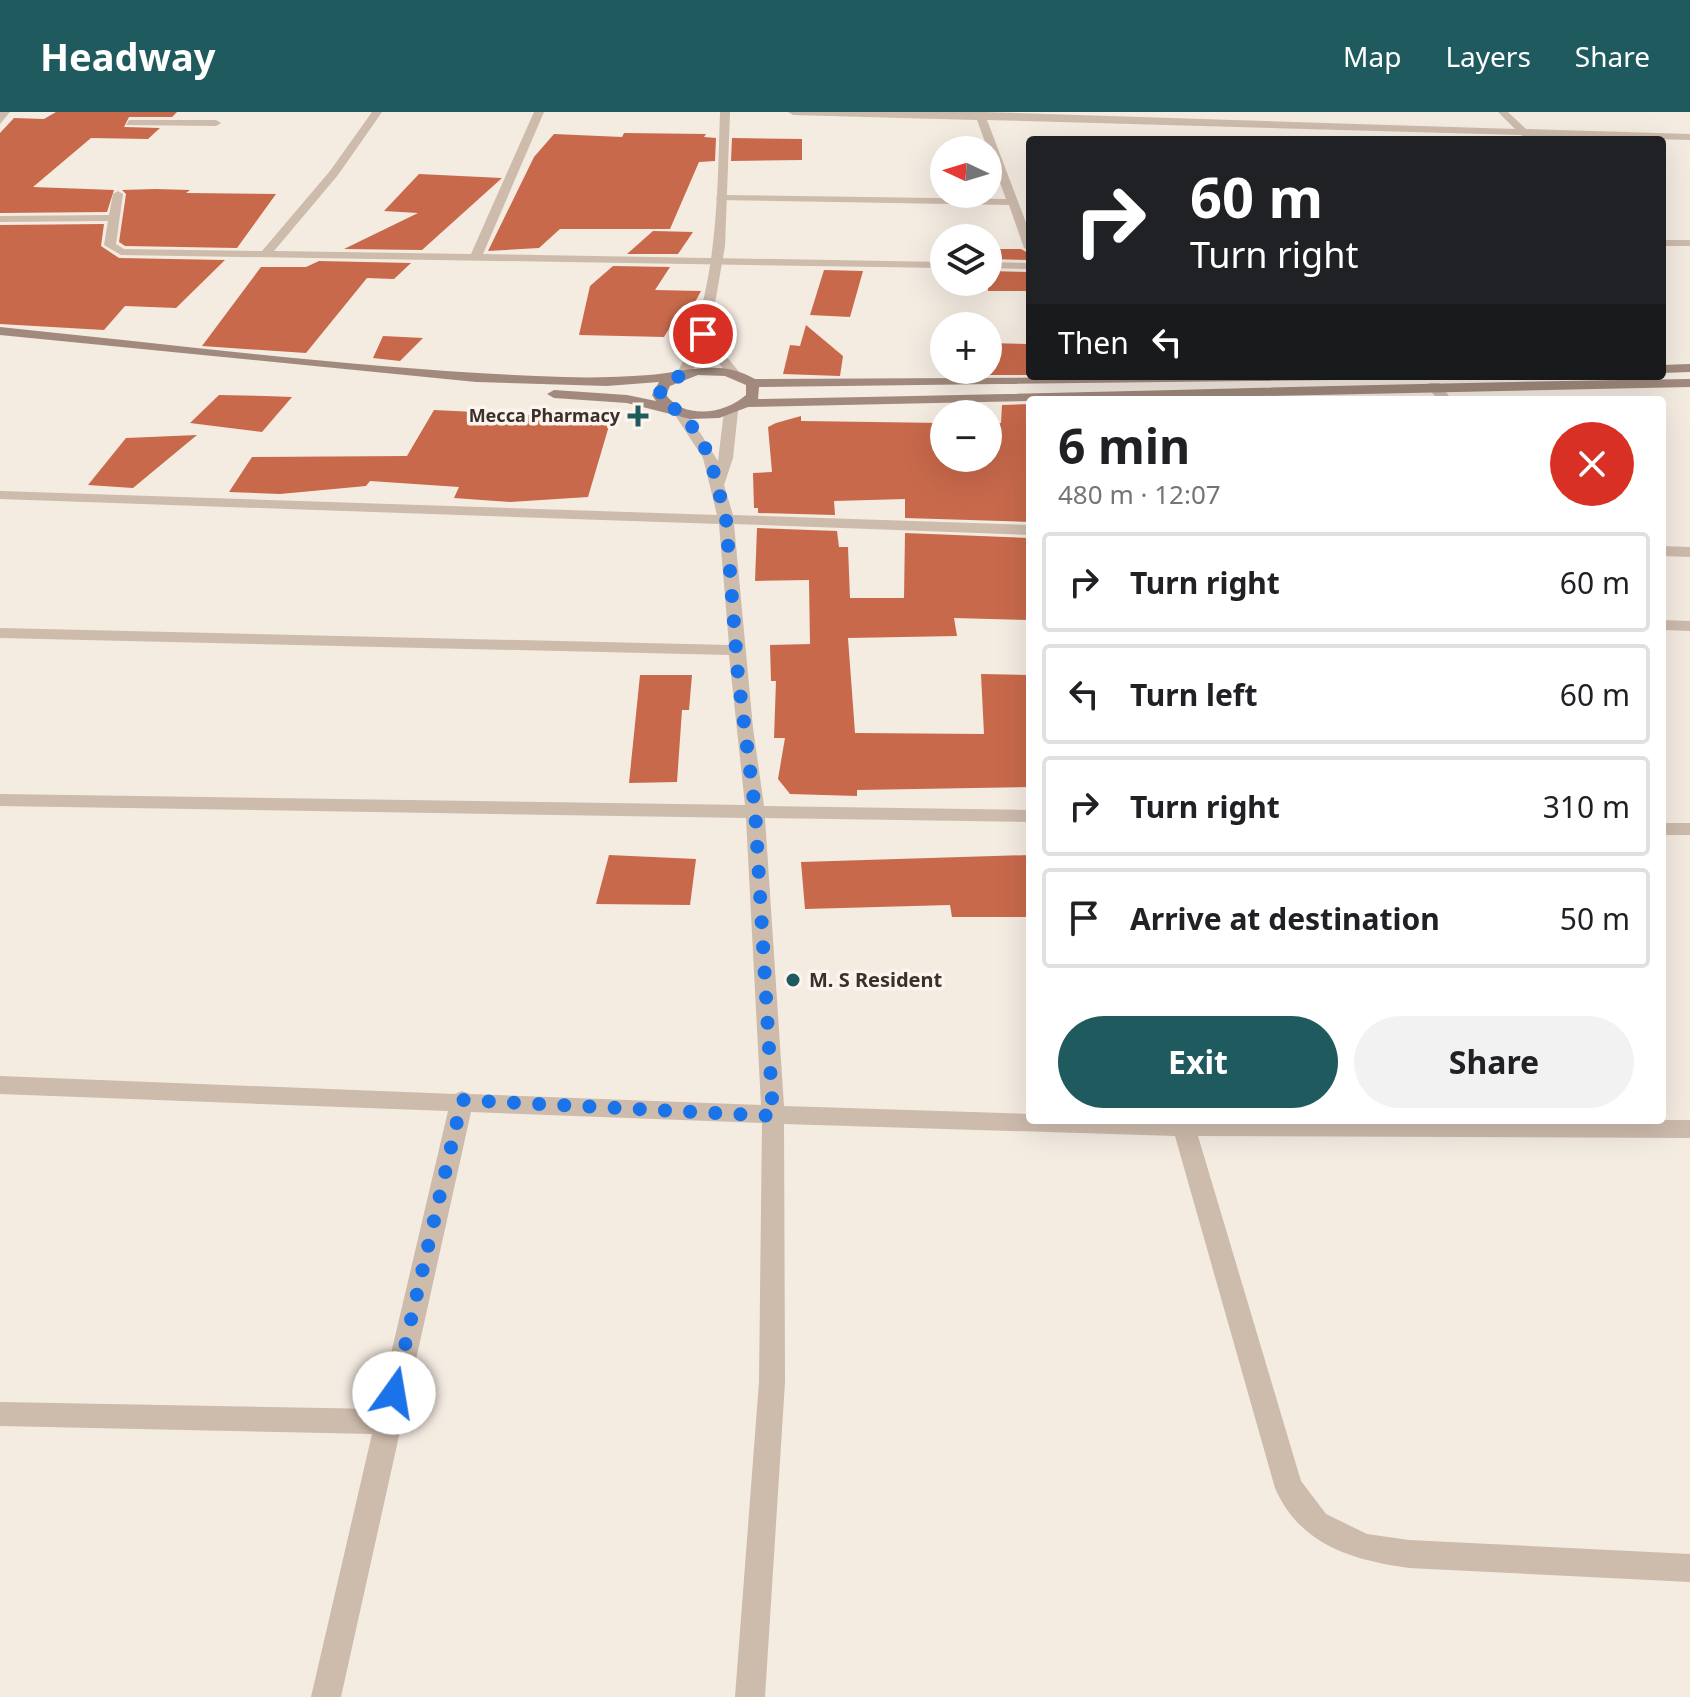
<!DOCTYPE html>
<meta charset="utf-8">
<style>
:root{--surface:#fff;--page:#f2f2f2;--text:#202124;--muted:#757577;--line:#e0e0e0;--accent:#1f5a5e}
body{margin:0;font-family:"Noto Sans",sans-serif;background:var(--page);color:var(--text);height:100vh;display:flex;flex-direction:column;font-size:30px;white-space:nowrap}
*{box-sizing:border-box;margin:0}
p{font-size:26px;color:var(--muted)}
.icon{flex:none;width:44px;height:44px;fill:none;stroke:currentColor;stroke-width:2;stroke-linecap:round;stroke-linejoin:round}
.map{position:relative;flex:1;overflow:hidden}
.side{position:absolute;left:1026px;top:284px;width:640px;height:728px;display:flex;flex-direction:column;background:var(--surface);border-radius:8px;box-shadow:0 8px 32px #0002}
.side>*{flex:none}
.top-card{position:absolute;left:1026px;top:24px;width:640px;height:244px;border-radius:8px;box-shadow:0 8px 32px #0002;background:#202124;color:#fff;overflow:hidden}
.needle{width:52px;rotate:274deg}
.controls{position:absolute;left:930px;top:24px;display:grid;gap:16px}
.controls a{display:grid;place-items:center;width:72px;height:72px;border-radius:50%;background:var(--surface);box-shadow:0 8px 32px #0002;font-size:40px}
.pin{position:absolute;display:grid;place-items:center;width:68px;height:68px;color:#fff;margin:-34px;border:4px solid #fff;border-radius:50%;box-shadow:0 2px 8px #0007}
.me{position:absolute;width:88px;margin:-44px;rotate:13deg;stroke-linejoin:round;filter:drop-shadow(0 0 6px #0008)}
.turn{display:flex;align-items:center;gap:28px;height:168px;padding:0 32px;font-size:36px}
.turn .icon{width:104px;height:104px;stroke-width:2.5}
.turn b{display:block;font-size:56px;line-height:68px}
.then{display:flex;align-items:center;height:76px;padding:0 32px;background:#0003;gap:16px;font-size:30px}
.round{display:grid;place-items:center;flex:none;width:84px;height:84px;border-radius:42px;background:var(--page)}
.head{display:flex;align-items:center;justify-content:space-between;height:136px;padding:0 32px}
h1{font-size:48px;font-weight:700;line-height:60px}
.action{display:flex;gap:16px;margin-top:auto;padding:16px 32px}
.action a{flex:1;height:92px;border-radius:48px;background:var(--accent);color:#fff;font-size:32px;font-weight:700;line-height:92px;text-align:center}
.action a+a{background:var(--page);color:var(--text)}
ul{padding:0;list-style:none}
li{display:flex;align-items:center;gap:24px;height:100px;margin:0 16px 12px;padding:0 16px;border:4px solid var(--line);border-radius:8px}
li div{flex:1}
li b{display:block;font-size:30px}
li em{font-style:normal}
header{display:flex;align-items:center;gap:48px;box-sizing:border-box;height:112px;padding:0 40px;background:var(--accent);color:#fff}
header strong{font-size:38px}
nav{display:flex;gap:44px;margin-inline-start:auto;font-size:28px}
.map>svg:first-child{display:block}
.building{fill:#c8694b}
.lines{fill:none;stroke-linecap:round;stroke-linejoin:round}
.minor{fill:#cdbbac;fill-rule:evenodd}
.tertiary{fill:#cdbbac;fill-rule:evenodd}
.secondary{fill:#a18a7d;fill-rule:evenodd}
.route{stroke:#1a73e8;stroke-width:14;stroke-dasharray:0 25.2}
.poi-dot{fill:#1f5a5e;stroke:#fbf5ee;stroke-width:3}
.labels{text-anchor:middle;stroke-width:7;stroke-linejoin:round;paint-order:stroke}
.far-poi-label{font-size:18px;font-weight:bold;fill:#3b302b;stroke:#fbf5ee;text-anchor:end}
.poi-label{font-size:20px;font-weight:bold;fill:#3b302b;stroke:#fbf5ee;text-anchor:start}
</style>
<header>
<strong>Headway</strong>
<nav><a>Map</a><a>Layers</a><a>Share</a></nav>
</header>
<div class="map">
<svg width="1690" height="1585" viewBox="0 0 1690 1585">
<rect width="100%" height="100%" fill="#f4ebe1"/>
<g class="building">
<polygon points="56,0 177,0 172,5 129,5 124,15 160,16 148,27 91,26 33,75 114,78 107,100 0,101 0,21 14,6 44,7"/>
<polygon points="624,21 706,22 704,25 716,26 715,49 699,50 670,117 560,117 539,136 488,139 534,45 554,22 622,25"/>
<polygon points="732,26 802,27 802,48 731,49"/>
<polygon points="419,62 502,66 422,138 344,137 418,101 384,99"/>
<polygon points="155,77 190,78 186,81 276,82 237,136 125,134 119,130 126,82 122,78"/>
<polygon points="104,112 101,134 119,146 225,148 176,196 125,194 104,218 0,212 0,113"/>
<polygon points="653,119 693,120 678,142 627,142"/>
<polygon points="988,137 1021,137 1030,142 1030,148 988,147"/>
<polygon points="319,149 411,151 394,167 367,166 306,241 202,234 261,155 306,155"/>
<polygon points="613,154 670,155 655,178 701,179 687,205 676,205 664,225 579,223 590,174"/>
<polygon points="824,158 863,159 850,205 810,203"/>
<polygon points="988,159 1030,160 1030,179 988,179"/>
<polygon points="806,213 843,244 840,264 783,262 790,233 800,234"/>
<polygon points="383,224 423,226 400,249 373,246"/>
<polygon points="988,231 1030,232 1030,263 988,263"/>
<polygon points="219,283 265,284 292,285 262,320 190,311"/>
<polygon points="1030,292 1030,410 905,406 905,387 834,389 835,403 758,401 758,396 754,396 753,361 772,360 768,315 776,311 801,304 801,309 944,311 944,346 988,346 988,311 1001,311 1002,293"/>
<polygon points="434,298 611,307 588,385 510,390 454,386 459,375 370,369 366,374 280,382 229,380 252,345 407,344"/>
<polygon points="197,323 133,376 88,373 126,326"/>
<polygon points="757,416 837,419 839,435 848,435 850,486 904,486 905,421 1030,426 1030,508 954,506 957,524 848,526 855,621 984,622 981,562 1030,563 1030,675 857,678 857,684 790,682 778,667 785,626 774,626 776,569 771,569 770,533 810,532 809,468 755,469"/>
<polygon points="640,563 692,563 689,598 682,598 677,670 629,671"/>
<polygon points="609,743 696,747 690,793 596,792"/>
<polygon points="1030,743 1030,805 952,805 950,793 805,797 801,750"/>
</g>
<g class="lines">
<g class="minor">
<polygon points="372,0 382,0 338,63 274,139 471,142 534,0 544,0 483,142 944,150 944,156 121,143 104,133 108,109 0,110 0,104 109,103 113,82 118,79 123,82 116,132 124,137 262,139 330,59"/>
<polygon points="788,0 984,0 1515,17 1498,0 1508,0 1526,17 1690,22 1690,28 1532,24 1528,28 1521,23 987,8 1030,121 1030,139 1024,136 1009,93 717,88 716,86 721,83 1006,87 977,8 793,3"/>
<polygon points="129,8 216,8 221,11 216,14 126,13"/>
<rect x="1662" y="128" width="28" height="6"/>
<polygon points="988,150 1030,151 1030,157 988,156"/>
<polygon points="1429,271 1439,271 1452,288 1438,288 1427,274"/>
<path d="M 731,295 L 738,299 L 733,346 L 724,373 L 733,403 L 1030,413 L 1030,423 L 734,412 L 753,616 L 764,694 L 1030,698 L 1030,710 L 765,706 L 784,994 L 1030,1002 L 1030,1008 L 1690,1008 L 1690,1026 L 1198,1024 L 1301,1369 L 1326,1402 L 1367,1422 L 1409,1428 L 1690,1442 L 1690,1470 L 1409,1456 C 1352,1448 1300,1433 1275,1376 L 1175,1024 L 784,1012 L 785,1270 L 765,1585 L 735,1585 L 759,1270 L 762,1011 L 471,1000 L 341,1585 L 311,1585 L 372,1322 L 0,1314 L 0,1290 L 378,1297 L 448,999 L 0,982 L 0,964 L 455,982 L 462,979 L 470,982 L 761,993 L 746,706 L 0,694 L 0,682 L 745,693 L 729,543 L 0,526 L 0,516 L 729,533 L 719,412 L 0,387 L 0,379 L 717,403 L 703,346 L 673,300 L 685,297 L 718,349 L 724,299 Z"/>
<polygon points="1662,434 1690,435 1690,445 1662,444"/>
<polygon points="1662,508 1690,509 1690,519 1662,518"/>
<rect x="1662" y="711" width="28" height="12"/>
</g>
<g class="tertiary">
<polygon points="0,0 10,0 0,12"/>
<path d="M 720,0 L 730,0 L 725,134 L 712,208 L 718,234 L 740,261 L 728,264 L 705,231 L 691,262 L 684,266 L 677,262 C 718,179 717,91 720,0 Z"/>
</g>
<g class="secondary">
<path d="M 0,215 C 187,234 375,259 564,265 C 592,266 620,265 649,263 C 685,260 720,246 755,267 L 1341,264 L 1334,268 L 759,275 L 758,287 C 1069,282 1379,271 1690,267 L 1690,275 L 748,295 L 719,306 L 690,307 L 627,291 L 554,286 L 547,282 L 554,278 L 627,283 L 656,289 L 652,283 L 659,270 L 607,274 L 476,270 L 0,223 ZM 698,263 L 725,264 L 746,273 L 746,283 C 725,302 685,308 666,283 L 670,274 Z"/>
<polygon points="1690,252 1690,260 1662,261 1662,253"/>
</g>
</g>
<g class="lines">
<polyline class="route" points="394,1281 462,988 773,1004 755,697 738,564 726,407 710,346 698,322 680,300 662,290 659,283 665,271 684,262 703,222"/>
</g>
<g class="poi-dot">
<path d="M634 292h8v8h8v8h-8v8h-8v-8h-8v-8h8z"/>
<circle cx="793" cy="868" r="8"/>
</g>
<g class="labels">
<g class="far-poi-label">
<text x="620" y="310">Mecca Pharmacy</text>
</g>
<g class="poi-label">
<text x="809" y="875">M. S Resident</text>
</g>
</g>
</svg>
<div class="controls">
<a><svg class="needle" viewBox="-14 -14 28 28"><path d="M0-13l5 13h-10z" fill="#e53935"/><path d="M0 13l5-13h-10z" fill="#757577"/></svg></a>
<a><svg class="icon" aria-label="layers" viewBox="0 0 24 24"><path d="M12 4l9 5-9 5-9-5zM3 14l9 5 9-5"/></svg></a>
<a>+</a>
<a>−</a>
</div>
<div class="pin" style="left:703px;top:222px;background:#d93025"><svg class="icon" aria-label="arrive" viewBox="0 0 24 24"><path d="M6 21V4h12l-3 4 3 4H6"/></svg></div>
<svg class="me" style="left:394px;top:1281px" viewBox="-20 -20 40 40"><circle r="19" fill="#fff"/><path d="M0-13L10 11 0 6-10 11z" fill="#1a73e8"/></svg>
<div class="top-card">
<div class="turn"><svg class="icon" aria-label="right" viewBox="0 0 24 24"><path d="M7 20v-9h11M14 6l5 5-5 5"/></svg><div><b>60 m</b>Turn right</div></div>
<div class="then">Then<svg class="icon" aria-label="left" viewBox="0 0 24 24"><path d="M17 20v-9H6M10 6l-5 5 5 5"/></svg></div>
</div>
<section class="side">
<div class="head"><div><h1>6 min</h1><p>480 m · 12:07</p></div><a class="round" style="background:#d93025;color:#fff"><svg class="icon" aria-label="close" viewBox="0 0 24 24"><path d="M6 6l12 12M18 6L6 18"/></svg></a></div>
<ul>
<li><svg class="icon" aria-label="right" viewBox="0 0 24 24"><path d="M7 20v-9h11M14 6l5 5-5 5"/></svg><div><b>Turn right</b></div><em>60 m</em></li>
<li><svg class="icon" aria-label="left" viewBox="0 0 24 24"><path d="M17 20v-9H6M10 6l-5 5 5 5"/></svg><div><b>Turn left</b></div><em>60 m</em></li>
<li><svg class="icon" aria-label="right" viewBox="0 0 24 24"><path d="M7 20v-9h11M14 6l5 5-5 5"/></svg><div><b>Turn right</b></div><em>310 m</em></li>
<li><svg class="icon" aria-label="arrive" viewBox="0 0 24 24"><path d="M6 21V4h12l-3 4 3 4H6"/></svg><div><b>Arrive at destination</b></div><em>50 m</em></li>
</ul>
<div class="action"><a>Exit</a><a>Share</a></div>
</section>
</div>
